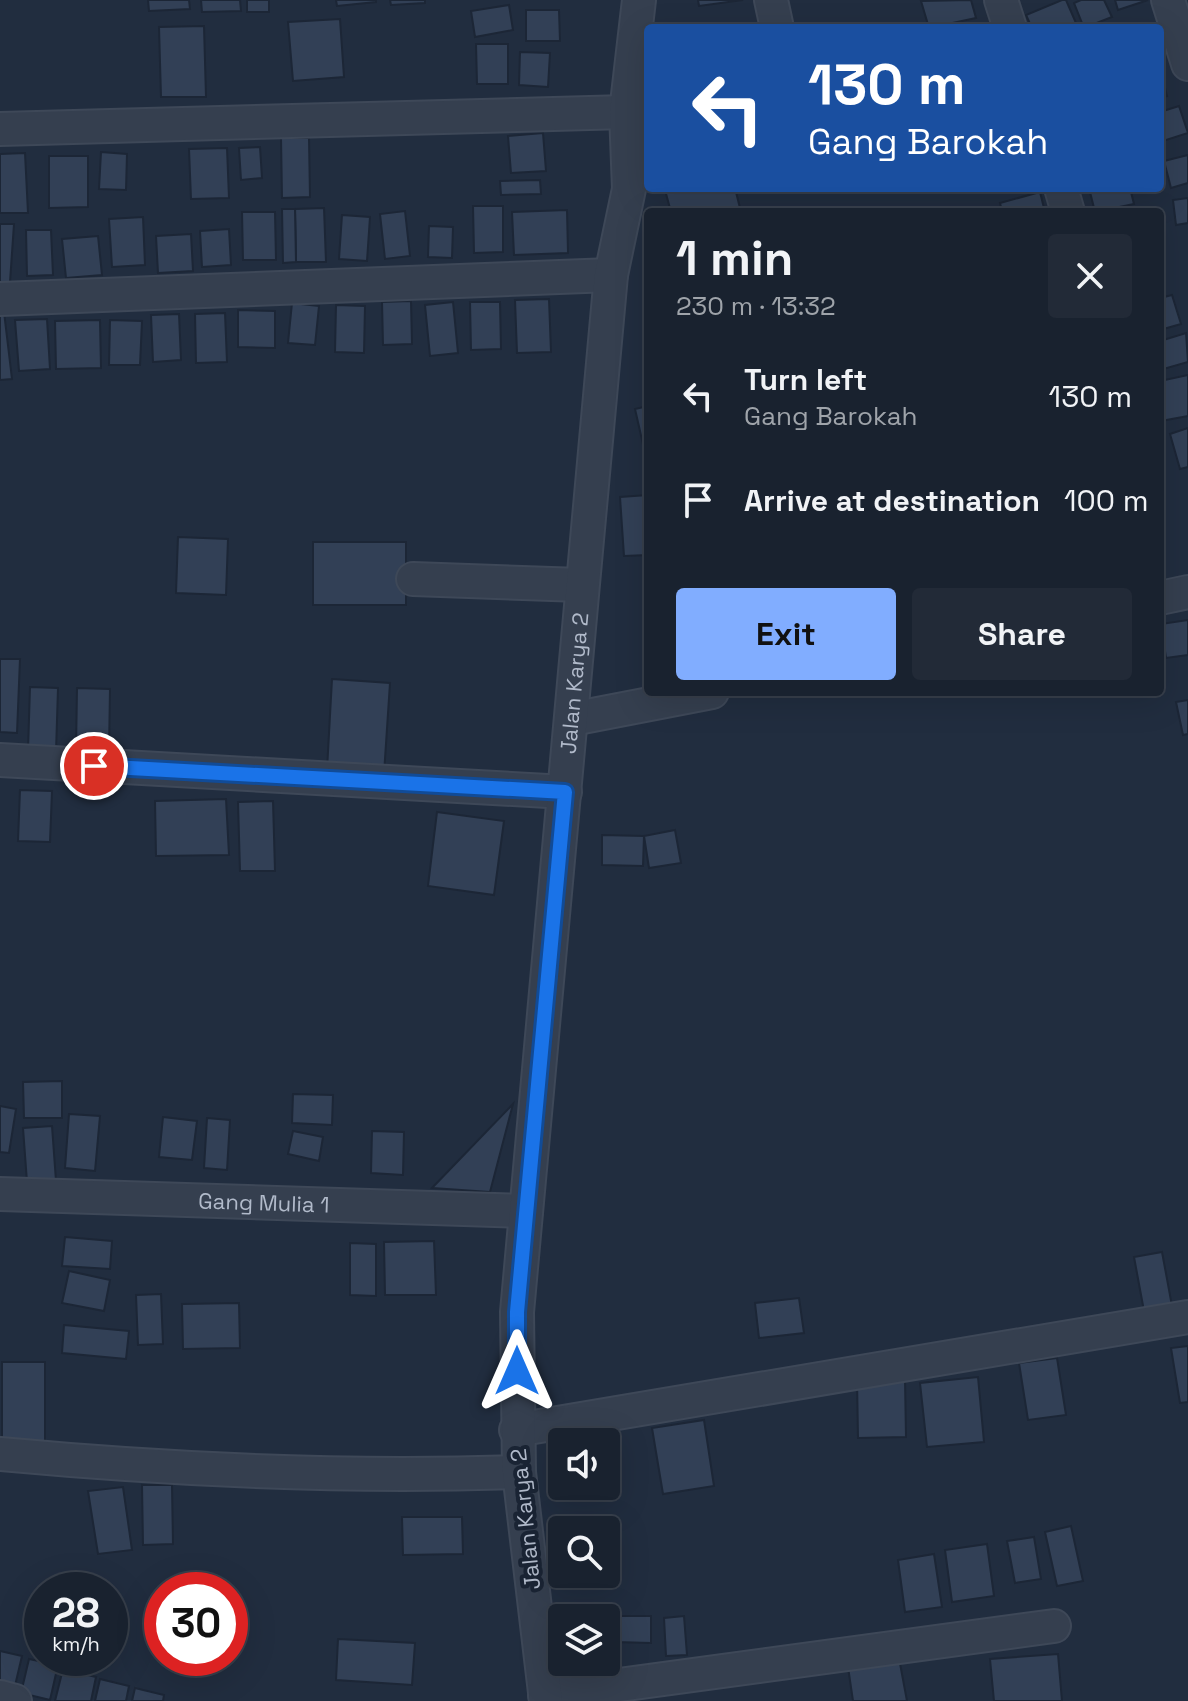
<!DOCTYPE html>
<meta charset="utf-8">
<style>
:root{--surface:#19222f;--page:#222a37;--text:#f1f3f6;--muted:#9fa4aa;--line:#373f4b;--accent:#81adff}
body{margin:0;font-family:"Space Grotesk",sans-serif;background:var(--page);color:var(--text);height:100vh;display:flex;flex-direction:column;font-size:30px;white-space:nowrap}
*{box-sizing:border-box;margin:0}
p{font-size:26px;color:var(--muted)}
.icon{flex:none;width:44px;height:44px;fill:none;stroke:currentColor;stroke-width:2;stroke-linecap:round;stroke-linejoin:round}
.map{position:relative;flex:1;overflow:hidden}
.panel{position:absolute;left:644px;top:208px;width:520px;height:488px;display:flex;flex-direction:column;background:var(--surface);border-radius:8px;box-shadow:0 8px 32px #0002,0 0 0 2px var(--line)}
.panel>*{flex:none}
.top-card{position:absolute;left:644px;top:24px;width:520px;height:168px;border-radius:8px;box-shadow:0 8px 32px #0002,0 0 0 2px var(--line);background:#1a4fa0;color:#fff;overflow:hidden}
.controls{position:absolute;left:548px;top:1428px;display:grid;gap:16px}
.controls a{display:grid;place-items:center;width:72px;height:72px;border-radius:8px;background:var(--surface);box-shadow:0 8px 32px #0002,0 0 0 2px var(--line);font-size:40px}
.speed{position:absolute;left:24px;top:1572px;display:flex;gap:16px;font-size:40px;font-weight:700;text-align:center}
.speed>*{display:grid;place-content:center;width:104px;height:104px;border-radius:50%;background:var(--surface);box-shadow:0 8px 32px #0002,0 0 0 2px var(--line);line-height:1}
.speed small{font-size:20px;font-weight:400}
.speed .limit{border:12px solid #d22;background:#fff;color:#111}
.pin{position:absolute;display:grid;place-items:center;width:68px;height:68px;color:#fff;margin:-34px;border:4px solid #fff;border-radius:50%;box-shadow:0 2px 8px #0007}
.me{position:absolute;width:88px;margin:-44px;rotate:0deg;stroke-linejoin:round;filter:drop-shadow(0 0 6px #0008)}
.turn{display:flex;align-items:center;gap:28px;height:168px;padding:0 32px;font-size:36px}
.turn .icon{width:104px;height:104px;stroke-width:2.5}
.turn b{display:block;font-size:56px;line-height:68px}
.round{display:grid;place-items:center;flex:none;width:84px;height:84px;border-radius:8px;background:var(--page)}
.headline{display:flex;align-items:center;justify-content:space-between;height:136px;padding:0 32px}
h1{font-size:48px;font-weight:700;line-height:60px}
.primary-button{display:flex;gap:16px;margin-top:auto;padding:16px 32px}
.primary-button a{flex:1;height:92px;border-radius:8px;background:var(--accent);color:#111;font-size:32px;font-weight:700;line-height:92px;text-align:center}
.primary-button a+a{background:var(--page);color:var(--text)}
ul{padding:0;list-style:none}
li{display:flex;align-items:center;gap:24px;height:104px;padding:0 32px}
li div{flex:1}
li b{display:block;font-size:30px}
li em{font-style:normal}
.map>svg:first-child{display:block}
.building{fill:#324056;stroke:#1c2636;stroke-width:2}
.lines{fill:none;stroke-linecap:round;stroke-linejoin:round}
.street-casing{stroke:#3e4858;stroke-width:36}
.street{stroke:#353f4f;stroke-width:32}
.route-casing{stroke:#114b97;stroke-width:20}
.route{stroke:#1a73e8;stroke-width:14}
.labels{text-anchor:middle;stroke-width:8;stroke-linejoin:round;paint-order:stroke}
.street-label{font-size:22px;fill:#b1baca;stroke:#1a2434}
</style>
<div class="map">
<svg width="1188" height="1701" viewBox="0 0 1188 1701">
<rect width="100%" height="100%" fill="#212d3f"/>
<g class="building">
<polygon points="148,0 189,0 190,9 149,11"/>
<polygon points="201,0 240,0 241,11 202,12"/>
<rect x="247" y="0" width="22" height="12"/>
<polygon points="336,0 376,0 376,2 337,6"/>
<polygon points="390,0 425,0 425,3 391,5"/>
<polygon points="698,0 743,0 699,6"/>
<polygon points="971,0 976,18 929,28 921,1"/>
<polygon points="1062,0 1066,0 1076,23 1062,28 1032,28 1026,15"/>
<polygon points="1081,0 1104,0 1112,17 1084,28 1074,3"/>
<polygon points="1115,0 1148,0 1118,10"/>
<polygon points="509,5 513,30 475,37 471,11"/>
<polygon points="526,10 559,10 560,41 526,41"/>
<polygon points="340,19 344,77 293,81 288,22"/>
<polygon points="204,26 206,97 161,97 159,27"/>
<polygon points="476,44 508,44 508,84 477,84"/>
<polygon points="520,52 550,53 548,87 519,85"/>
<polygon points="1160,69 1167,96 1160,98"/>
<polygon points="1179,106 1188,133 1160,142 1160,112"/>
<polygon points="543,133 546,171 511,173 508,136"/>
<polygon points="281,138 309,138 310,197 282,198"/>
<polygon points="260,147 262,178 241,180 239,148"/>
<polygon points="227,148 229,198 191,199 189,149"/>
<polygon points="101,152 127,154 126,190 99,189"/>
<polygon points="25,153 28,213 0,213 0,154"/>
<polygon points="1188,155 1188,183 1171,188 1164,161"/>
<polygon points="49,156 88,156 88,207 49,208"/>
<polygon points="540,180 541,194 501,195 500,181"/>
<polygon points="674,188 735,188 741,212 671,212 665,190"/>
<polygon points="1089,188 1130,188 1134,204 1095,212"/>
<polygon points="1040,192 1045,212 1002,212 1000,203"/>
<polygon points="1188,198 1188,223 1176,225 1173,200"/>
<polygon points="473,206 503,206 503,252 474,253"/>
<polygon points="324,208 326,262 296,262 295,209"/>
<polygon points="282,209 295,209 296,262 283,263"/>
<polygon points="567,210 568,253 514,255 512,212"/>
<polygon points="405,211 410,256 385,259 380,214"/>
<polygon points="242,212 275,212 276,260 243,260"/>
<polygon points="342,215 370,217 367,261 339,259"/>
<polygon points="143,217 145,265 112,267 109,219"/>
<polygon points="0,224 14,224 10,282 0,282"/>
<polygon points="429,226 453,227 452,258 428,257"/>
<polygon points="229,229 231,265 202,267 200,231"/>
<polygon points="26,230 51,230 53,275 27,276"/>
<polygon points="191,234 193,271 158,273 156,236"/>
<polygon points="98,236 102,275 66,278 62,239"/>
<polygon points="1172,295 1181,324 1160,330 1160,298"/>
<polygon points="549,299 551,352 517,353 515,300"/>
<polygon points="411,301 412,344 383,345 382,302"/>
<polygon points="453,302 458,353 430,356 425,305"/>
<polygon points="470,302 500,302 501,349 471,350"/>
<polygon points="292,303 319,306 315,345 288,343"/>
<polygon points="336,305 365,306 364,353 335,352"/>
<polygon points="238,310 275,311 275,348 238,347"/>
<polygon points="0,312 4,312 12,379 0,380"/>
<polygon points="225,313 227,362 196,363 195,314"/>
<polygon points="179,314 181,360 153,362 151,315"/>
<polygon points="47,319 50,369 19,371 15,320"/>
<polygon points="100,320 101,368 56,369 55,321"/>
<polygon points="110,320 142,321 140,365 109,365"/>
<polygon points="1186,333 1188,362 1160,370 1160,341"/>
<polygon points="1188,375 1188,416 1161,421 1160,381"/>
<polygon points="648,406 648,453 645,453 635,409"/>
<polygon points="1188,428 1188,467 1180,469 1170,434"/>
<polygon points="648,495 648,555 624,556 620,497"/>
<polygon points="178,537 228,539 226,595 176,593"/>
<rect x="313" y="542" width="93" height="63"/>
<polygon points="1188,620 1188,655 1166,658 1161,624"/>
<polygon points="0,659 20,659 17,733 0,732"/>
<polygon points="332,679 390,683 384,774 327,770"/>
<polygon points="30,687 58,688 56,752 28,751"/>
<polygon points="77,688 110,689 109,751 76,750"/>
<polygon points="1188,700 1188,734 1183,735 1176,702"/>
<polygon points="20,790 52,791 50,842 18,841"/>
<polygon points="226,799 229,855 156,856 155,801"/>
<polygon points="273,801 275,871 240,871 238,802"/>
<polygon points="437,812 504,821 494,895 428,886"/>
<polygon points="675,830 681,863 649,868 644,836"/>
<polygon points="602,835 644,836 643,866 602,865"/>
<polygon points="62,1081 62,1118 24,1118 23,1082"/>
<polygon points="293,1094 333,1095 332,1125 292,1123"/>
<polygon points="513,1104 490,1192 432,1188"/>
<polygon points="0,1106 16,1109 9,1153 0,1152"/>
<polygon points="69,1114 100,1116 95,1171 65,1168"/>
<polygon points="163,1117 197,1121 192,1160 159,1157"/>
<polygon points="207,1118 230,1120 227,1170 204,1168"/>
<polygon points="52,1126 56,1181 27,1182 23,1128"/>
<polygon points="293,1131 323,1137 319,1161 288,1154"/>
<polygon points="372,1131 404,1132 403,1175 371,1173"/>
<polygon points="65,1237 112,1241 110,1269 62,1266"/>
<polygon points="434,1241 436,1295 385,1295 384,1242"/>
<polygon points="350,1243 376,1244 376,1296 350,1295"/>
<polygon points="1162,1252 1172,1306 1144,1311 1134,1257"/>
<polygon points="69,1271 110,1280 104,1311 62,1303"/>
<polygon points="161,1294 163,1344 138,1345 136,1295"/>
<polygon points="799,1298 804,1333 759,1338 755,1303"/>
<polygon points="239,1303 240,1348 183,1349 182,1304"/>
<polygon points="64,1325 129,1331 126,1359 62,1353"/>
<polygon points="1188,1346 1188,1402 1180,1403 1171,1348"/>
<polygon points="1057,1358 1066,1415 1028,1420 1019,1363"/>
<rect x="2" y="1362" width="43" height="81"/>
<polygon points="978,1377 984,1442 927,1447 920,1383"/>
<polygon points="857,1379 905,1379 906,1437 858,1438"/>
<polygon points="704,1420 714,1486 663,1494 652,1428"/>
<polygon points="142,1485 172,1485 173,1544 143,1545"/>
<polygon points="123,1487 132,1550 98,1554 88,1491"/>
<polygon points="402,1517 462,1517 463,1554 403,1555"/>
<polygon points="1071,1526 1083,1581 1057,1586 1045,1532"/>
<polygon points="1034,1537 1041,1579 1015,1583 1007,1541"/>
<polygon points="987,1544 994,1596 952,1602 945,1550"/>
<polygon points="934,1554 942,1607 905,1612 898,1560"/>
<polygon points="615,1616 651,1616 651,1643 615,1642"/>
<polygon points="684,1616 687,1655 666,1656 664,1618"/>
<polygon points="338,1639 415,1643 412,1685 336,1680"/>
<polygon points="0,1651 22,1656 14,1690 0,1686"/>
<polygon points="1058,1654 1062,1701 994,1701 990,1659"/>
<polygon points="899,1658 907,1701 853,1701 848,1667"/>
<polygon points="29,1659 58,1665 50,1700 21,1693"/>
<polygon points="63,1669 96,1677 91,1701 55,1701"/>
<polygon points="100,1679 129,1686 126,1701 95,1701"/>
<polygon points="135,1688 164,1695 163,1701 132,1701"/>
</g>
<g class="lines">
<defs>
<g id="street">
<polyline points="771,0 777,28"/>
<polyline points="1001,0 1010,28"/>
<polyline points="1168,0 1188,64"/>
<polyline points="0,129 626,112"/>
<polyline points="1061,188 1068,212"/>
<polyline points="0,299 611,275"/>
<polyline points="413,579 581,585"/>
<polyline points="1160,598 1188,592"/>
<polyline points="572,719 712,692"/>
<polyline points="0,760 565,792"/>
<path id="s1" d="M 0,1194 L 526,1211"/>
<polyline points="516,1430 1188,1317"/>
<path d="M 0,1454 C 172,1470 346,1478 519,1472"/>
<polyline points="545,1695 1054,1626"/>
<polyline points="0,1697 15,1701"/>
<path id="s2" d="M 546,1701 L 519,1472 L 517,1312 L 611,275 L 629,189 L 626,112 L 639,0"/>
</g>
</defs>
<use href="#street" class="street-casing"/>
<use href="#street" class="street"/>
</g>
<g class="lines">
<defs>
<polyline id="route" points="94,766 565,792 517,1312 517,1371"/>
</defs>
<use href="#route" class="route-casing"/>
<use href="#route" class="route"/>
</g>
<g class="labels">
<g class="street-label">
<text dy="8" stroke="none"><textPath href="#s2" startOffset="1022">Jalan Karya 2</textPath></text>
<text dy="8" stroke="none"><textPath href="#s1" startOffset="264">Gang Mulia 1</textPath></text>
<text transform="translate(525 1519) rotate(-96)" y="8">Jalan Karya 2</text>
</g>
</g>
</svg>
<div class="controls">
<a><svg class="icon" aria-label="sound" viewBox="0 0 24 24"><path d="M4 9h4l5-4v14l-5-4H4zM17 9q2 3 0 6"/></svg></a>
<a><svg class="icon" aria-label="search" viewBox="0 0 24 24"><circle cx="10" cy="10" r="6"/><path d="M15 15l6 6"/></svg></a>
<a><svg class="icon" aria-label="layers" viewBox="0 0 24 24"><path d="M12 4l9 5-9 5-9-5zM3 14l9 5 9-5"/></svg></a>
</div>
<div class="speed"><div>28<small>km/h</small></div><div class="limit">30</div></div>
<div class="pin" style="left:94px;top:766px;background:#d93025"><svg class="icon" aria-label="arrive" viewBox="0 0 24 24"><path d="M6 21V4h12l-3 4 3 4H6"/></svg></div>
<svg class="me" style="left:517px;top:1371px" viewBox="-20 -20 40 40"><path d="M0-17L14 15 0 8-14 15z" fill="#1a73e8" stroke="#fff" stroke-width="4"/></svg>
<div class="top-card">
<div class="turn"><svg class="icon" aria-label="left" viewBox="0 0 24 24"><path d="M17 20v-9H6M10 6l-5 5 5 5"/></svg><div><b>130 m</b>Gang Barokah</div></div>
</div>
<section class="panel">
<div class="headline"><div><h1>1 min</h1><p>230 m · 13:32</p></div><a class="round"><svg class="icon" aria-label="close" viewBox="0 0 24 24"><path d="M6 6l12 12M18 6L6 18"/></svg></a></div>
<ul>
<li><svg class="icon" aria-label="left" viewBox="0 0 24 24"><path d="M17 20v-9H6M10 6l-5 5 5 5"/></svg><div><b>Turn left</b><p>Gang Barokah</p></div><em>130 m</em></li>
<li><svg class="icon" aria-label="arrive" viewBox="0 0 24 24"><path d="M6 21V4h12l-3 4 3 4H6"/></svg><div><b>Arrive at destination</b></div><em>100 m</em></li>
</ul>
<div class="primary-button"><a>Exit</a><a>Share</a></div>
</section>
</div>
